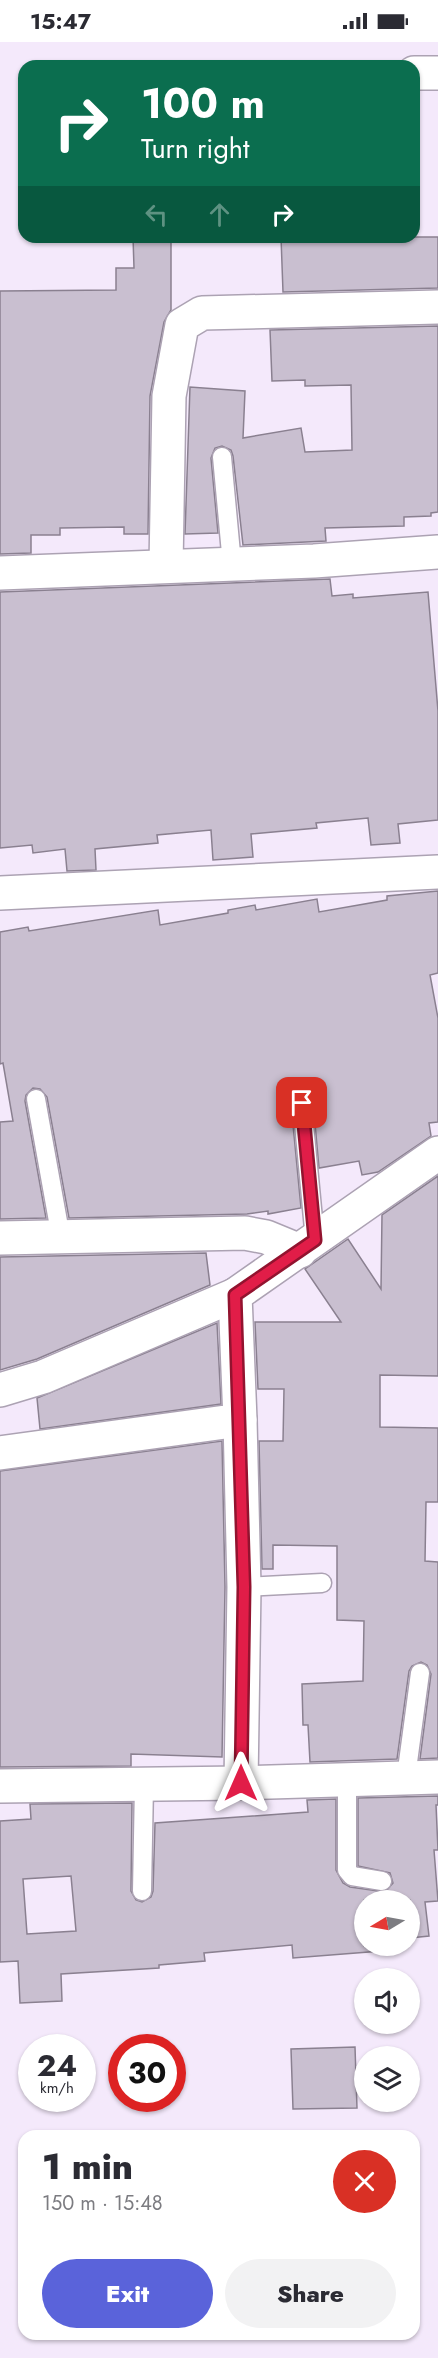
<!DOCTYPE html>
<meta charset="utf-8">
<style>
:root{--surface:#fff;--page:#f2f2f3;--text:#2b2b33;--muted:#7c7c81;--accent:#5a63da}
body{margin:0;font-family:Jost,sans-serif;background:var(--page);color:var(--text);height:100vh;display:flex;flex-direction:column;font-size:22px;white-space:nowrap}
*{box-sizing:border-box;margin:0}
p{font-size:20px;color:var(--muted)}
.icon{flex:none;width:33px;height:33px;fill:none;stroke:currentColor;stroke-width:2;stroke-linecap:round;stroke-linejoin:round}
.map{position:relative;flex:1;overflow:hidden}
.panel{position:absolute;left:18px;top:2088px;width:402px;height:210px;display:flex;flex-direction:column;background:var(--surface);border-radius:18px;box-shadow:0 2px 4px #0004}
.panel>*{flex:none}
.guide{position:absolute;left:18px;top:18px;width:402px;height:183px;border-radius:18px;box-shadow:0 2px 4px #0004;background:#0b6e4f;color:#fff;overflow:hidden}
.needle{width:39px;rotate:260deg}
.fabs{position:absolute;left:354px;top:1848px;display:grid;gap:12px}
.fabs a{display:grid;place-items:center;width:66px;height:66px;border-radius:50%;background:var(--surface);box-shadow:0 2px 4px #0004;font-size:30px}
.speed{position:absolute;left:18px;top:1992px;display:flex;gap:12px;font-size:30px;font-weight:700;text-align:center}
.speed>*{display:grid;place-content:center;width:78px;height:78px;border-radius:50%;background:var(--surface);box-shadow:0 2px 4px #0004;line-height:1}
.speed small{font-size:15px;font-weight:400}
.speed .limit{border:9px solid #d22;background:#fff;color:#111}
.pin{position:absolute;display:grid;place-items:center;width:51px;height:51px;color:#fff;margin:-26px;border-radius:12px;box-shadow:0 3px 9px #0006}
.me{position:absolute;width:66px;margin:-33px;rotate:0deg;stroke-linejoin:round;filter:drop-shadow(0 0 4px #0008)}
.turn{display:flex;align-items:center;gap:21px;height:126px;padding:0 24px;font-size:27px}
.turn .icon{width:78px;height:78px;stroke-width:2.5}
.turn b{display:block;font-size:42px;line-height:51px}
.lanes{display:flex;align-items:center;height:57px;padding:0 24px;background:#0003;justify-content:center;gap:30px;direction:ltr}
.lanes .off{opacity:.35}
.round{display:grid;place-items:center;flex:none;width:63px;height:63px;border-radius:32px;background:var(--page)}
.headline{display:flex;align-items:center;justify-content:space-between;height:102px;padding:0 24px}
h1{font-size:36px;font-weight:800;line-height:45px}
.cta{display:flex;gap:12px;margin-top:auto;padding:12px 24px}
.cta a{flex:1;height:69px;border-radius:36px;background:var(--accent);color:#fff;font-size:24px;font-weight:800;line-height:69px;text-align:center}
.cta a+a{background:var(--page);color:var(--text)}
.status{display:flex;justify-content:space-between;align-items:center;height:42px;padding:0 30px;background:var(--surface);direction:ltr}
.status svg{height:16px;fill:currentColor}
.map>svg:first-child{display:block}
.building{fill:#c9bfd0;stroke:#8a8090;stroke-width:1.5;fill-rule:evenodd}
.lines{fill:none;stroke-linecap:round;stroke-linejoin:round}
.service-casing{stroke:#aca2b3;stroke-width:21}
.minor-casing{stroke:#aca2b3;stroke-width:36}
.tertiary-casing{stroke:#aca2b3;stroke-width:36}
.service{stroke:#fff;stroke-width:18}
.minor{stroke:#fff;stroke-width:33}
.tertiary{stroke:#fff;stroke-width:33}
.route-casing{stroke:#92132f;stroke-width:15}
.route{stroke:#e11d48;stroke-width:10}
</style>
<div class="status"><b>15:47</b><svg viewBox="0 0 49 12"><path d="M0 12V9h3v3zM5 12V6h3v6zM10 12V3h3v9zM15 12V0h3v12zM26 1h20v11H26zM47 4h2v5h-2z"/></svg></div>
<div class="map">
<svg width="438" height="2316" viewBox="0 0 438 2316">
<rect width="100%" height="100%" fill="#f4e9fb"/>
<g class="building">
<polygon points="133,195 171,195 171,268 164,280 150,354 148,492 124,492 124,485 60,486 60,493 31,493 31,511 0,512 0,249 116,248 116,226 134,226"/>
<polygon points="281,195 438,195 438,246 283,250"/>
<polygon points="438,284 438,470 431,471 431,474 404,475 404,484 325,486 326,499 243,503 233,414 231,408 222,404 215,406 211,416 218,491 185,492 190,345 245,349 243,396 301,386 305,410 352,408 351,343 305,344 305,338 272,339 270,288"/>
<polygon points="330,537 332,554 353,552 353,556 428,550 438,669 438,778 398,782 400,801 371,803 368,776 316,781 317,786 251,792 253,815 213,818 211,788 157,793 158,801 95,807 96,828 67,829 65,807 33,811 32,803 0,806 0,550"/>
<polygon points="438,849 438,931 430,933 438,976 438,1080 429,1081 431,1094 378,1130 362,1133 359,1119 319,1126 313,1059 307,1051 300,1050 292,1056 291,1062 301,1166 268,1172 268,1169 247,1172 69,1176 47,1055 40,1047 33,1046 26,1053 25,1059 46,1176 0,1177 0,1080 13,1079 3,1021 0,1022 0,890 28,885 29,889 158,868 160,883 228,871 228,868 255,863 256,868 317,857 319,870 387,858 387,854"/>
<polygon points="438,1134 438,1334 380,1333 380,1385 438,1386 438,1460 426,1460 425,1519 438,1520 438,1716 420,1717 431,1632 427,1623 421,1620 412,1624 409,1629 397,1717 310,1720 308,1683 303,1683 302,1642 363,1639 364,1579 337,1578 337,1504 273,1503 273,1527 262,1527 259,1399 283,1399 284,1347 258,1347 255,1280 341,1280 305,1227 348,1197 381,1247 382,1173"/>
<polygon points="206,1211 210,1243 37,1317 0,1328 0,1215"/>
<polygon points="217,1281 221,1362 40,1387 37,1356"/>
<polygon points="222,1399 225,1545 222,1715 131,1712 131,1724 0,1725 0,1429"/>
<path d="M 438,1754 L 438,1763 L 436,1763 L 438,1808 L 434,1808 L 438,1859 L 425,1860 L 429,1894 L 410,1896 L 410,1858 L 364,1858 L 364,1904 L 380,1904 L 381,1909 L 293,1916 L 292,1903 L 204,1911 L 205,1919 L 159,1923 L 159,1926 L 61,1932 L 62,1959 L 20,1961 L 18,1919 L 0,1920 L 0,1779 L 31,1777 L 30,1762 L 132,1761 L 131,1849 L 136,1858 L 142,1860 L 151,1855 L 153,1849 L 155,1781 L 308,1770 L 307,1758 L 336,1757 L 336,1828 L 343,1841 L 350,1845 L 385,1850 L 393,1841 L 390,1831 L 358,1824 L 358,1756 ZM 71,1834 L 76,1889 L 27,1892 L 23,1837 Z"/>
<polygon points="355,2005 357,2066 293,2067 291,2007"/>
</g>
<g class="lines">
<defs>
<g id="service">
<polyline points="222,415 232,522"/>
<polyline points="36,1057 61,1196"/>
<polyline points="302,1061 315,1198"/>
<polyline points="244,1545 322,1541"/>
<polyline points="406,1735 420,1631"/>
<polyline points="347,1737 347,1828 352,1834 382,1839"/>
<polyline points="142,1849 144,1742"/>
</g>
<g id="minor">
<polyline points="414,31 438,31"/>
<polyline points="166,524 169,354 182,283 202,271 438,265"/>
<polyline points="0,531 314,519 438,510"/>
<polyline points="0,851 438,830"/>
<polyline points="0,1196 245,1191 266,1195 300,1209"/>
<polyline points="0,1348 43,1335 235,1253"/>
<polyline points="240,1378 244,1545 241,1741"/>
<polyline points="0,1744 241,1741 438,1735"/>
</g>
<polyline id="tertiary" points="0,1411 240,1378 235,1253 438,1111"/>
</defs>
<use href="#service" class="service-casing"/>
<use href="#minor" class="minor-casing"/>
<use href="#tertiary" class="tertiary-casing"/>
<use href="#service" class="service"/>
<use href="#minor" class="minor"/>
<use href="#tertiary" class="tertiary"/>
</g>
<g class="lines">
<defs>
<polyline id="route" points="241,1741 244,1545 235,1253 315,1198 302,1061"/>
</defs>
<use href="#route" class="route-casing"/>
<use href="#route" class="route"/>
</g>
</svg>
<div class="fabs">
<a><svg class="needle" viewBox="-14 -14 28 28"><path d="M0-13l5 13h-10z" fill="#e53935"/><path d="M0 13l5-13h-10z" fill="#7c7c81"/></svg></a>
<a><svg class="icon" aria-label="sound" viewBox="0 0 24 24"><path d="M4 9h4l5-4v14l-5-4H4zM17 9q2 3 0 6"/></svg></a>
<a><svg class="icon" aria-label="layers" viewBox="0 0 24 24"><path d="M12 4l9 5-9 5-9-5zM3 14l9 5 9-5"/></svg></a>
</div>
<div class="speed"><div>24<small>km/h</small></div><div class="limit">30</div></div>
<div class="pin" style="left:302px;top:1061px;background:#d93025"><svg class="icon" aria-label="arrive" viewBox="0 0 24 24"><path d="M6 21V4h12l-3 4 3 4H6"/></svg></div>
<svg class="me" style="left:241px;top:1741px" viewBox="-20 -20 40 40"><path d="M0-17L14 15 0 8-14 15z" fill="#e11d48" stroke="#fff" stroke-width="4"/></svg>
<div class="guide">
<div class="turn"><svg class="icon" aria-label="right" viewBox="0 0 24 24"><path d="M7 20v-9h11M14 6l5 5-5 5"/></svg><div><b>100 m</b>Turn right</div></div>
<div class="lanes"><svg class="icon off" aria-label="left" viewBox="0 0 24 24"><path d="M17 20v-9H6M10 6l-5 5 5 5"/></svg><svg class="icon off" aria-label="ahead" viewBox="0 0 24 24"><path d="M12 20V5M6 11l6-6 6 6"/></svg><svg class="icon" aria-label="right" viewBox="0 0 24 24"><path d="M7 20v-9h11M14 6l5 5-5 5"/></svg></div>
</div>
<section class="panel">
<div class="headline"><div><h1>1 min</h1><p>150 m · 15:48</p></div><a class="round" style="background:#d93025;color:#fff"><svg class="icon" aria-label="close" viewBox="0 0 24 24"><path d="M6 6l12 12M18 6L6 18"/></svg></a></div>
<div class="cta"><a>Exit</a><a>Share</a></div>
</section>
</div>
